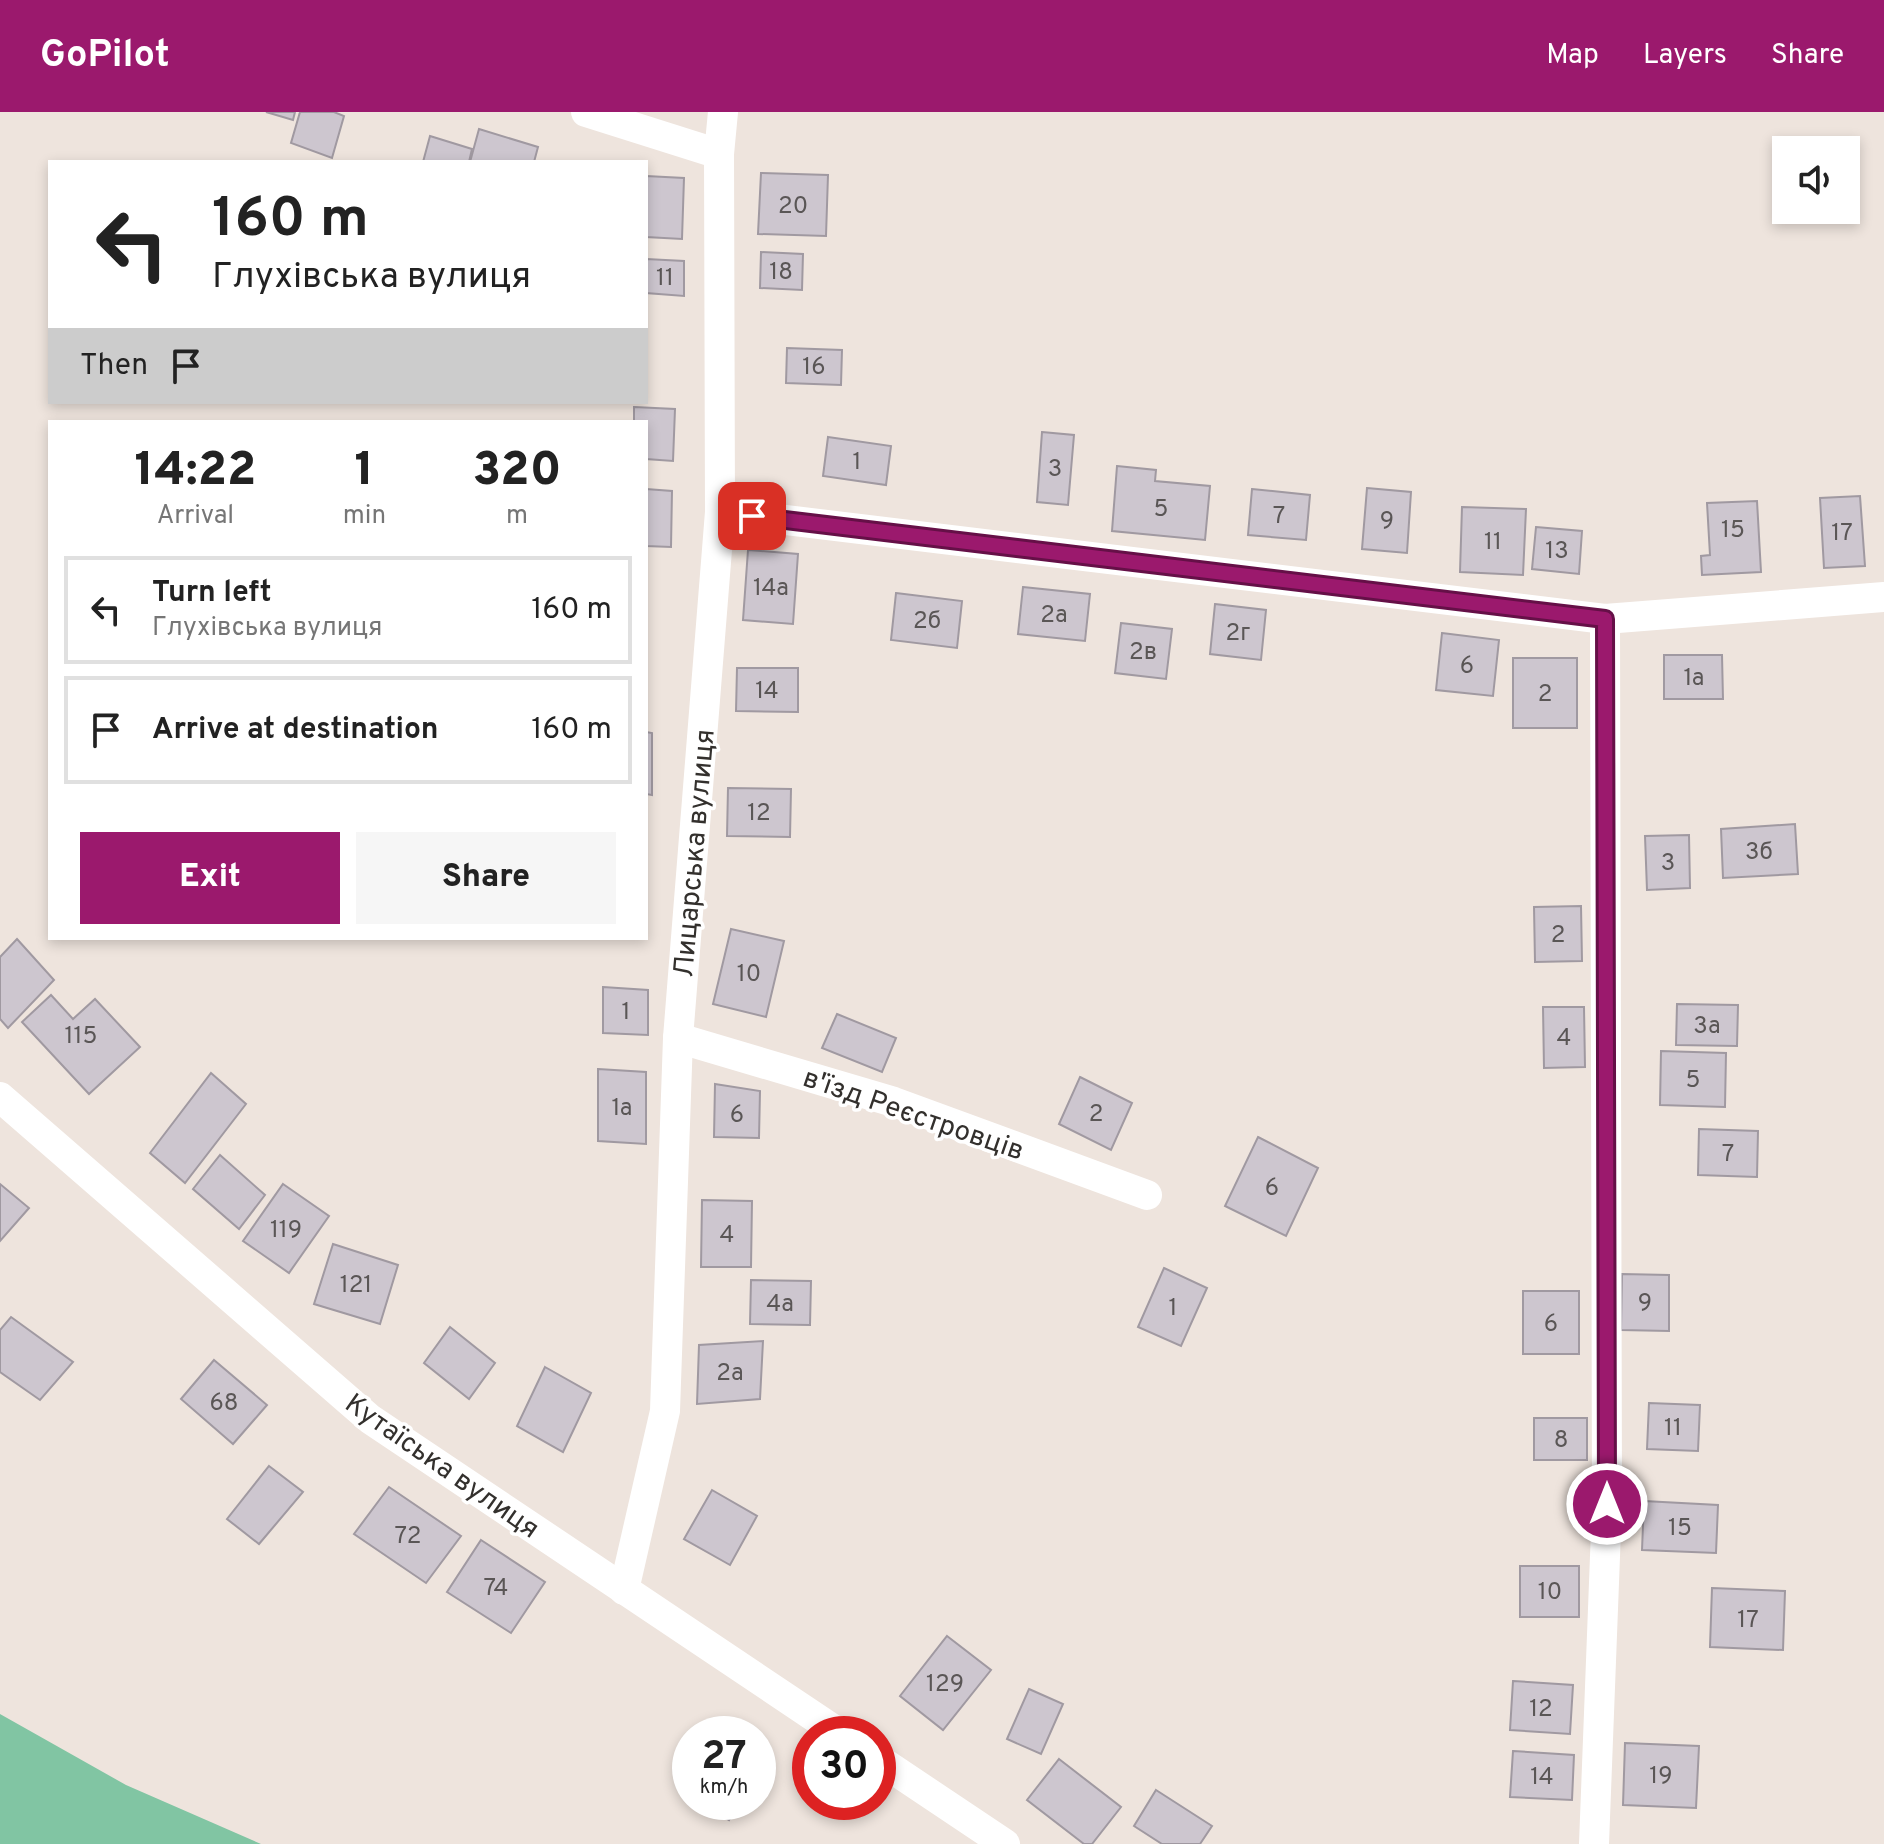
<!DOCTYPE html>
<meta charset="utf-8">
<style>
:root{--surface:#fff;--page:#f6f6f6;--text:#222;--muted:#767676;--line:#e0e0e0;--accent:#9b196d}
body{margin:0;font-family:Overpass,sans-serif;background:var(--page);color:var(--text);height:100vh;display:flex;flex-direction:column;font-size:30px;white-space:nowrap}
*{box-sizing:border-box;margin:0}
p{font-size:26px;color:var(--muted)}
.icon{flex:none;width:44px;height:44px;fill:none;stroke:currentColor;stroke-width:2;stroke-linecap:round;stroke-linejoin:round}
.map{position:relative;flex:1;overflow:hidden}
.sheet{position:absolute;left:48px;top:308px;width:600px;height:520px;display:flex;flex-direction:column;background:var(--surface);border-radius:0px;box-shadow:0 4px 12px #0003}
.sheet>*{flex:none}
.guide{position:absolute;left:48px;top:48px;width:600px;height:244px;border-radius:0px;box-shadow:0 4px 12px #0003;background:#fff;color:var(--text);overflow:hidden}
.buttons{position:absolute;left:1772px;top:24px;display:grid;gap:16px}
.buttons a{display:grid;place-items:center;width:88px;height:88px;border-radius:0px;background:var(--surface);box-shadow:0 4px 12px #0003;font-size:40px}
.speed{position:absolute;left:672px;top:1604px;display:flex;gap:16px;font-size:40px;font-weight:700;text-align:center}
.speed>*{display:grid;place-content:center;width:104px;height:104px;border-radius:50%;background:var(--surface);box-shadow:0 4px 12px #0003;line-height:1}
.speed small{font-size:20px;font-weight:400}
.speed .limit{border:12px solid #d22;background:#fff;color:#111}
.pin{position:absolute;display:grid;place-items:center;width:68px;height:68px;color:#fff;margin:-34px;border-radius:16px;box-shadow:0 4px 12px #0006}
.me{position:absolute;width:88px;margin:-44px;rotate:0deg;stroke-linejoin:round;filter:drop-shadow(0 0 6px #0008)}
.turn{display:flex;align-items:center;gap:28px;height:168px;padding:0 32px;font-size:36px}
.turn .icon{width:104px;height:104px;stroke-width:2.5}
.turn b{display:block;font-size:56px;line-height:68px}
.then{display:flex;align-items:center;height:76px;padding:0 32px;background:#0003;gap:16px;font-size:30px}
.eta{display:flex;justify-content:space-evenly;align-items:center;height:136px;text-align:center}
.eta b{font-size:48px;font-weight:800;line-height:56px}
.action{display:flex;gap:16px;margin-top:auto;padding:16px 32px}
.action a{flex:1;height:92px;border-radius:0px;background:var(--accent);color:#fff;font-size:32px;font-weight:800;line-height:92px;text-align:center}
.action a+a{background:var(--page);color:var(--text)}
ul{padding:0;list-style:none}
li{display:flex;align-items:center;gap:24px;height:108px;margin:0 16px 12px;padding:0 16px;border:4px solid var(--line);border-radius:0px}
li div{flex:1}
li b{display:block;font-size:30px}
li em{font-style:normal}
header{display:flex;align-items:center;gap:48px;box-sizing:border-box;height:112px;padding:0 40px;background:var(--accent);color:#fff}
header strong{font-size:38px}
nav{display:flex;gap:44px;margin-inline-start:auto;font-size:28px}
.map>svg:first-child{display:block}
.green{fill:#81c5a3}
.building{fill:#cdc6cf;stroke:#a099a1;stroke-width:2}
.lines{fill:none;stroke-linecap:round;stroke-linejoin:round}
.street{stroke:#fff;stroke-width:30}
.route-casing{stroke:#651047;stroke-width:20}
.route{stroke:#9b196d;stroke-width:14}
.labels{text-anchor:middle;stroke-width:7;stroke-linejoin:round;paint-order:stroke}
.number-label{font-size:24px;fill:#5a5656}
.street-label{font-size:28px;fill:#33302d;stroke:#fff}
</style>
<header>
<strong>GoPilot</strong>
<nav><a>Map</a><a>Layers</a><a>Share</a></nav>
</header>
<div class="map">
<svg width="1884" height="1732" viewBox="0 0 1884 1732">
<rect width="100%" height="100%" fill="#eee4dd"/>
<polygon class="green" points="0,1602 126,1673 261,1732 0,1732"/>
<g class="building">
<polygon points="266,0 295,0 293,8"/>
<polygon points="300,0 334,0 344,4 332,46 291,31"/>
<polygon points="479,17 538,35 534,50 470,50"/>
<polygon points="430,24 472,37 469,50 423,50"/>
<polygon points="761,61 828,63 826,124 758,122"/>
<polygon points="646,64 684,66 682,127 646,125"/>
<polygon points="761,140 803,142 802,178 760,176"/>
<polygon points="646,147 684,149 684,184 646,181"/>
<polygon points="787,236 842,238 841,273 786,271"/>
<polygon points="634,295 675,297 673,349 646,347 646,310 634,310"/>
<polygon points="1042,320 1074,323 1068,393 1037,390"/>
<polygon points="828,325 891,334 886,373 823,364"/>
<polygon points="1117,354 1156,358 1155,369 1210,374 1205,428 1112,419"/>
<polygon points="1367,376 1411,380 1407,441 1362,437"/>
<polygon points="646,377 672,379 671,435 646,434"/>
<polygon points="1252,377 1310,383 1306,428 1248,423"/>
<polygon points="1860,384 1865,454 1824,456 1820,386"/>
<polygon points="1757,389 1761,460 1702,463 1701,444 1710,443 1707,391"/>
<polygon points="1462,395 1526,397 1523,463 1460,460"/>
<polygon points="1536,415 1582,419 1579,462 1532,457"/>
<polygon points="748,438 798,442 793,512 743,508"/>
<polygon points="1023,475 1090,482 1085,529 1018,522"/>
<polygon points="896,481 962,489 957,536 891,528"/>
<polygon points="1215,492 1266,498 1261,548 1210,542"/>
<polygon points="1121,511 1172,517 1166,567 1115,561"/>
<polygon points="1442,521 1499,528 1493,584 1436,578"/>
<polygon points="1664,543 1722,543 1723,587 1664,587"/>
<rect x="1513" y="546" width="64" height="70"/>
<polygon points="737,556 798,556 798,600 736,599"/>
<polygon points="646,620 652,621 652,683 646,682"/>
<polygon points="728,676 791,677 790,725 727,724"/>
<polygon points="1795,712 1798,762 1723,766 1721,717"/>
<polygon points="1689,723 1690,776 1647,778 1645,724"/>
<polygon points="1581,794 1582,849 1535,850 1534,795"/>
<polygon points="731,817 784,829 766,905 713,892"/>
<polygon points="17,827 54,868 8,916 0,907 0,845"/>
<polygon points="603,875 648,878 648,923 603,921"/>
<polygon points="51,883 73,907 95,887 140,935 89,982 22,910"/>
<polygon points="1677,892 1738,893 1737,934 1676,933"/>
<polygon points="1543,895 1584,895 1585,955 1544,956"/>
<polygon points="837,902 896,926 882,960 822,936"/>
<polygon points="1661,939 1726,941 1725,995 1660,993"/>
<polygon points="598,957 646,960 646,1032 598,1029"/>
<polygon points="211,961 246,992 185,1071 150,1041"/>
<polygon points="1080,965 1132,991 1111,1038 1059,1012"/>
<polygon points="715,972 760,979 759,1026 714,1025"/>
<polygon points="1699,1017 1758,1019 1757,1065 1698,1063"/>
<polygon points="1258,1025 1318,1056 1286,1124 1225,1094"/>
<polygon points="220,1043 265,1083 239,1117 193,1077"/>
<polygon points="0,1072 29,1096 0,1129"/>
<polygon points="283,1072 329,1104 289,1161 243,1129"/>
<polygon points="702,1088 752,1089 751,1155 701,1155"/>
<polygon points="333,1132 398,1153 380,1212 314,1192"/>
<polygon points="1164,1156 1207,1176 1181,1234 1138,1215"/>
<polygon points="1622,1162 1669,1163 1669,1219 1621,1218"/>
<polygon points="751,1168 811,1169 810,1213 750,1212"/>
<rect x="1523" y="1179" width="56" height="63"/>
<polygon points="11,1205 73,1250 40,1288 0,1260 0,1218"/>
<polygon points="450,1215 495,1251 469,1287 424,1251"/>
<polygon points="763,1229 760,1287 697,1292 699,1233"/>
<polygon points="214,1248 267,1293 233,1332 181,1287"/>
<polygon points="545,1255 591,1281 563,1340 517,1314"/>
<polygon points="1649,1291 1700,1293 1698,1339 1647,1337"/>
<rect x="1534" y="1306" width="53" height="42"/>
<polygon points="269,1354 303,1380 259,1432 227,1407"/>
<polygon points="389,1375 461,1424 426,1471 354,1422"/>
<polygon points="712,1378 757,1404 730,1453 684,1427"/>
<polygon points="1644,1389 1718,1393 1716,1441 1642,1438"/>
<polygon points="481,1428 545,1470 511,1521 447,1480"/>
<rect x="1520" y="1454" width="59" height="51"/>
<polygon points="1712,1476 1785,1479 1783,1538 1710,1535"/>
<polygon points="947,1524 991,1558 943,1618 900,1584"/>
<polygon points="1513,1569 1573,1573 1570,1622 1510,1618"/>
<polygon points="1029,1577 1063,1592 1041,1642 1007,1627"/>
<polygon points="1625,1631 1699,1634 1696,1696 1623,1693"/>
<polygon points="1513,1639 1574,1643 1572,1688 1510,1685"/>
<polygon points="1059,1647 1121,1695 1092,1732 1084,1732 1027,1688"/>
<polygon points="1156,1678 1212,1714 1200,1732 1162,1732 1134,1714"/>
<polygon points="699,1690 738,1690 729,1708"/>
</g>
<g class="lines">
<g class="street">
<polyline points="586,0 719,42"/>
<polyline points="720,400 1605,507 1884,485"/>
<polyline points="678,926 894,990 1147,1083"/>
<polyline points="0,985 370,1307 840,1622"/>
<polyline points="624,1478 665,1299 678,926 720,400 719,42 723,0"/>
<polyline points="878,1647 1005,1732"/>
<polyline points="1594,1732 1607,1392 1605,507"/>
</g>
</g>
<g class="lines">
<defs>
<polyline id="route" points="752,404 1605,507 1607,1392"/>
</defs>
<use href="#route" class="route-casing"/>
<use href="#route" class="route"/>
</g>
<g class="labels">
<g class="number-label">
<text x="793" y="101">20</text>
<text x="781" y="167">18</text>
<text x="665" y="173">11</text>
<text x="814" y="262">16</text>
<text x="857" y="357">1</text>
<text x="1055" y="364">3</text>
<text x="1161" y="404">5</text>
<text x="1279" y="411">7</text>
<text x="1387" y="416">9</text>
<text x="1733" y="425">15</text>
<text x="1842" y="428">17</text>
<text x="1493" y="437">11</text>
<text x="1557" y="446">13</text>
<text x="771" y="483">14а</text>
<text x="1054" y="510">2а</text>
<text x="927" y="516">2б</text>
<text x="1238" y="528">2г</text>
<text x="1143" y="547">2в</text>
<text x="1467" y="561">6</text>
<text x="1694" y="573">1а</text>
<text x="767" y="586">14</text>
<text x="1545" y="589">2</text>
<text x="759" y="708">12</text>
<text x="1759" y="747">3б</text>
<text x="1668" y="758">3</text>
<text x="1558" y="830">2</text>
<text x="749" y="869">10</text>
<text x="626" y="907">1</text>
<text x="1707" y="921">3а</text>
<text x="81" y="931">115</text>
<text x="1564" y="933">4</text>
<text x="1693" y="975">5</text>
<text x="622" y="1003">1а</text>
<text x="1096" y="1009">2</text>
<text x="737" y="1010">6</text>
<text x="1728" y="1049">7</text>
<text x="1272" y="1083">6</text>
<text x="286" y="1125">119</text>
<text x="727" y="1130">4</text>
<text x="356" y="1180">121</text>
<text x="1645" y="1198">9</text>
<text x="780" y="1199">4а</text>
<text x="1173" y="1203">1</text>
<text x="1551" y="1219">6</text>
<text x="730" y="1268">2а</text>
<text x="224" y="1298">68</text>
<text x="1673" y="1323">11</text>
<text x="1561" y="1335">8</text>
<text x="1680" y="1423">15</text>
<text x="408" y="1431">72</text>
<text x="496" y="1483">74</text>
<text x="1550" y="1487">10</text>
<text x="1748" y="1515">17</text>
<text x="945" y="1579">129</text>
<text x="1541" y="1604">12</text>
<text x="1661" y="1671">19</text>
<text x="1542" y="1672">14</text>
</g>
<g class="street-label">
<text transform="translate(693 741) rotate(-85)" y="10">Лицарська вулиця</text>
<text transform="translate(914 1001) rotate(19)" y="10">в'їзд Реєстровців</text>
<text transform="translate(443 1353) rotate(35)" y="10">Кутаїська вулиця</text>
</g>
</g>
</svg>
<div class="buttons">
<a><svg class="icon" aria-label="sound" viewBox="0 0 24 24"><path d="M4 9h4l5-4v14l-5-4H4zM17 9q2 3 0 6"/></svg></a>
</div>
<div class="speed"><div>27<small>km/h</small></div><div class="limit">30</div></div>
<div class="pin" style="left:752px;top:404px;background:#d93025"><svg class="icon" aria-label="arrive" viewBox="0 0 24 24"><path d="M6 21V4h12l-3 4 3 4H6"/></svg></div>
<svg class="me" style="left:1607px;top:1392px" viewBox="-20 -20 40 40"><circle r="17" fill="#9b196d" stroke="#fff" stroke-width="3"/><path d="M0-11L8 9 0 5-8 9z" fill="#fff"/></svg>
<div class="guide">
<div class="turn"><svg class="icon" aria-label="left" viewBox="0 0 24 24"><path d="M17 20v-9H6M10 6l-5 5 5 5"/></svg><div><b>160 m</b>Глухівська вулиця</div></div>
<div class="then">Then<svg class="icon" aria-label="arrive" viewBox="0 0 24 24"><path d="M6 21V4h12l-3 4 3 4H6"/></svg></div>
</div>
<section class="sheet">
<div class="eta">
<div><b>14:22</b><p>Arrival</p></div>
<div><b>1</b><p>min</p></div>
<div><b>320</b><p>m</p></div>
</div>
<ul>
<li><svg class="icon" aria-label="left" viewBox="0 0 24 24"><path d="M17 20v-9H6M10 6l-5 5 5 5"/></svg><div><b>Turn left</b><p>Глухівська вулиця</p></div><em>160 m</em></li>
<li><svg class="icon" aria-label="arrive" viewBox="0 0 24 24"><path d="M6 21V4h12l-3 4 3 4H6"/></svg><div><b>Arrive at destination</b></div><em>160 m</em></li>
</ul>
<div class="action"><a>Exit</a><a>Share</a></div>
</section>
</div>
